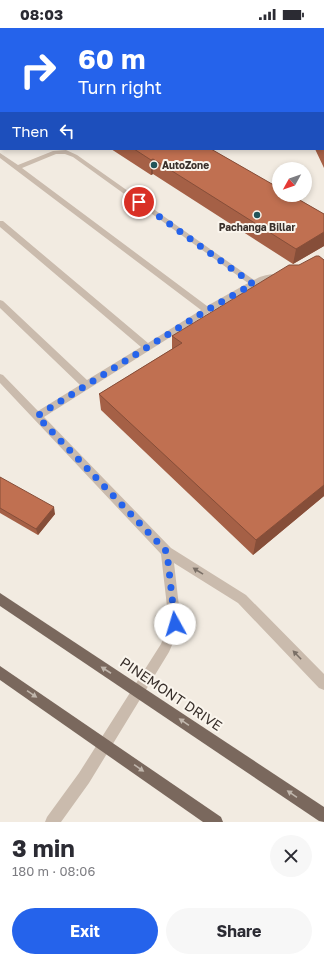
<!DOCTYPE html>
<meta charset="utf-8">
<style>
:root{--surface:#fff;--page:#f7f7f7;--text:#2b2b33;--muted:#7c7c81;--accent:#2563eb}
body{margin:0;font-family:"Golos Text",sans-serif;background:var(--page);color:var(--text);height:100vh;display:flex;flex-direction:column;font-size:15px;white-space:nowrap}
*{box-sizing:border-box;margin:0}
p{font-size:13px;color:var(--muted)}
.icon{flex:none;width:22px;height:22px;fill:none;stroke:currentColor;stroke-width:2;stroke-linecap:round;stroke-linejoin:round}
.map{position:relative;height:794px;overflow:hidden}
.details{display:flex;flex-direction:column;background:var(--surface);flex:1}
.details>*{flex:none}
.guide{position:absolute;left:0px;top:0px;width:324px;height:122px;box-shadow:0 2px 6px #0003;background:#2563eb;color:#fff;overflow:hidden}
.needle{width:26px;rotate:230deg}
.controls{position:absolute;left:272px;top:134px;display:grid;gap:8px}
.controls a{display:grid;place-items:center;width:40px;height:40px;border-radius:50%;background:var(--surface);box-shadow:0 2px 6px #0003;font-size:20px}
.pin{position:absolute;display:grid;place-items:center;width:34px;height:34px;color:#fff;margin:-17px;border:2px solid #fff;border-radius:50%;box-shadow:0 1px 4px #0007}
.me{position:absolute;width:44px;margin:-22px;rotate:354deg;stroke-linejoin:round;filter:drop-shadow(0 0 3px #0008)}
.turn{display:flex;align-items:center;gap:14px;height:84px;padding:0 12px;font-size:18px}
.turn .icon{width:52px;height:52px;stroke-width:2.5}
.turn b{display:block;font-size:28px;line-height:34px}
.then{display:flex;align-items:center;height:38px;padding:0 12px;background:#0003;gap:8px;font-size:15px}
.round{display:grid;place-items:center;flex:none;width:42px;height:42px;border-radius:21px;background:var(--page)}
.summary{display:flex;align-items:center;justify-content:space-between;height:68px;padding:0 12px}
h1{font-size:24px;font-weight:700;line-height:30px}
.action{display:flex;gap:8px;margin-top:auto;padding:8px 12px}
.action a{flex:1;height:46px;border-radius:24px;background:var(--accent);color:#fff;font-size:16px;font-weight:700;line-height:46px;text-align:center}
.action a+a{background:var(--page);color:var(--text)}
.status{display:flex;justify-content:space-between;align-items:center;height:28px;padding:0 20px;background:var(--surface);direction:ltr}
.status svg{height:11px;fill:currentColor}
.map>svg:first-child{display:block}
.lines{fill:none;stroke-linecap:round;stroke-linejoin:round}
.minor{fill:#cabbad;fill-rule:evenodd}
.major{fill:#7a685d;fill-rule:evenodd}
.wall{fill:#a56046}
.shaded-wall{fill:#864e39}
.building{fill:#c07051;stroke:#864e39}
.oneway{fill:#7a6f66}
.oneway2{fill:#c0b6ac}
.route{stroke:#2563eb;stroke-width:7;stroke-dasharray:0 12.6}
.poi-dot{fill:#225459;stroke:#faf5ed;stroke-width:1.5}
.labels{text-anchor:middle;stroke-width:4;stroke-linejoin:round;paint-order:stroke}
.far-poi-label{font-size:10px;font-weight:bold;fill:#39302b;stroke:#faf5ed;text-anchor:start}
.near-street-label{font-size:14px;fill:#39302b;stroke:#faf5ed}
</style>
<div class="status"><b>08:03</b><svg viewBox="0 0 49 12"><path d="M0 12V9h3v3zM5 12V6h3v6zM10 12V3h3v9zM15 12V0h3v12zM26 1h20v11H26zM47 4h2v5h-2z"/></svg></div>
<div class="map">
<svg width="324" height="794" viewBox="0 0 324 794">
<rect width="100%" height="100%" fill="#f2ebe1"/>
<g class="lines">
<g class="minor">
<polygon points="58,0 65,0 66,1 59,1"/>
<polygon points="90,0 97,0 98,1 91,1"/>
<polygon points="122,0 129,0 130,1 123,1"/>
<polygon points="181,0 188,0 189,1 182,1"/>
<polygon points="283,0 290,0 291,1 284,1"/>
<rect x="323" y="6" width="1" height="4"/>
<polygon points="0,65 1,65 0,70"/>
<path d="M 53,123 L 66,122 L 77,127 L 254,252 C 262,247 278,243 285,250 L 281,253 L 265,253 L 210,284 L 44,389 L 171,520 L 246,567 L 324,646 L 324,662 L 319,660 L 238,575 L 174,535 L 181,596 L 169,624 L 89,755 L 61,794 L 45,794 L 47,789 L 79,745 L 161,616 L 169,596 L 161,526 L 0,355 L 0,346 L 3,347 L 38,383 L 80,357 L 0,280 L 0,272 L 3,273 L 87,352 L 141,319 L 0,199 L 0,193 L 3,193 L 148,315 L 201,282 L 0,130 L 0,125 L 18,137 ZM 56,126 L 65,126 L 73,129 L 248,255 L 207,278 L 22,140 Z"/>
</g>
<g class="major">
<polygon points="218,0 226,0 217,1"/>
<polygon points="276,0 283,0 275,1"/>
<rect x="0" y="83" width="1" height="4"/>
<polygon points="0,108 1,108 0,113"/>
<polygon points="0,565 324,779 324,794 319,793 0,578"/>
<polygon points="0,638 221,789 223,794 203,794 0,652"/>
</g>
</g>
<g class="wall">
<polygon points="323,14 324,14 324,140 315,121 323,121"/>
<polygon points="111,121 211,121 324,186 324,218 293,236 153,146 151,147"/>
<polygon points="324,232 324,468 253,527 101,382 99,366 172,321 172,308 299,237"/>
<polygon points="0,449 55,486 38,507 0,485"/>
</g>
<g class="shaded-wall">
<polygon points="7,0 17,0 16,1 7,1"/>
<rect x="0" y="38" width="1" height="14"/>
<polygon points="153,131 153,146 151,147 151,132"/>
<polygon points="324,204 324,218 293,236 296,221"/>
<polygon points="324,457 324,468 253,527 256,512"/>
<polygon points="54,479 55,486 38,507 36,501"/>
</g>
<g class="building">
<polygon points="0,0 7,0 7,1 1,1 1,38 0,38"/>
<polygon points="323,14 324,14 324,121 323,119"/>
<polygon points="134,121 211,121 279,160 279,167 291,167 324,186 324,204 296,221 153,131 151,132"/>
<polygon points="316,228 319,228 324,232 324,457 256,512 99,366 182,315 172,308 289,237 299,237"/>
<polygon points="0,449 54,479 36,501 0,480"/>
</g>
<defs><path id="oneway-solid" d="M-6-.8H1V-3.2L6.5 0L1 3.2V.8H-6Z"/></defs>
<g class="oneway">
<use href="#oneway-solid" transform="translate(198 543) rotate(-148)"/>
<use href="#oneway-solid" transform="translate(297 627) rotate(-134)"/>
</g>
<g class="oneway2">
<use href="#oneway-solid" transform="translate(106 642) rotate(-147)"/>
<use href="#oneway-solid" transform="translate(32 666) rotate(34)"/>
<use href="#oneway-solid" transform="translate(184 694) rotate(-146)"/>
<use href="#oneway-solid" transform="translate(139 740) rotate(35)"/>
<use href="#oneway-solid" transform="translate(292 766) rotate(-146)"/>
</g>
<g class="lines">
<polyline class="route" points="139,174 253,256 207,282 37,388 167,524 175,596"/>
</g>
<g class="poi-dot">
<circle cx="154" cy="137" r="4"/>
<circle cx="257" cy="187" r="4"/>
</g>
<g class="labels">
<g class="far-poi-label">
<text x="162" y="141">AutoZone</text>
<text x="257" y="203" text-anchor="middle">Pachanga Billar</text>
</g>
<g class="near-street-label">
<text transform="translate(171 666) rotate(34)" y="5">PINEMONT DRIVE</text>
</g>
</g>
</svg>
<div class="controls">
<a><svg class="needle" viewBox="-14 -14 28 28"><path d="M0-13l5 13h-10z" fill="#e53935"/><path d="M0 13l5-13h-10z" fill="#7c7c81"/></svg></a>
</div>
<div class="pin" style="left:139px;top:174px;background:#d93025"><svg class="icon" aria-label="arrive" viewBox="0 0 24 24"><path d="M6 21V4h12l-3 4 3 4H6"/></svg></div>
<svg class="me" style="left:175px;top:596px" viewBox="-20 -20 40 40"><circle r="19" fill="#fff"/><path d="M0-13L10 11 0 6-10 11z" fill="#2563eb"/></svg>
<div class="guide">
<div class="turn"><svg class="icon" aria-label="right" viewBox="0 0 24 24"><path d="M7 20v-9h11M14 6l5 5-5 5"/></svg><div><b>60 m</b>Turn right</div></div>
<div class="then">Then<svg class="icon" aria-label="left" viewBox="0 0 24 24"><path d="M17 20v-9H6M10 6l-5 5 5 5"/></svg></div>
</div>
</div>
<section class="details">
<div class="summary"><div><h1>3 min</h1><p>180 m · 08:06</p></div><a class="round"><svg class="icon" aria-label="close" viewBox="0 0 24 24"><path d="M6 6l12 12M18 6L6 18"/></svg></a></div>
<div class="action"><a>Exit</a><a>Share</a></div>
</section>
